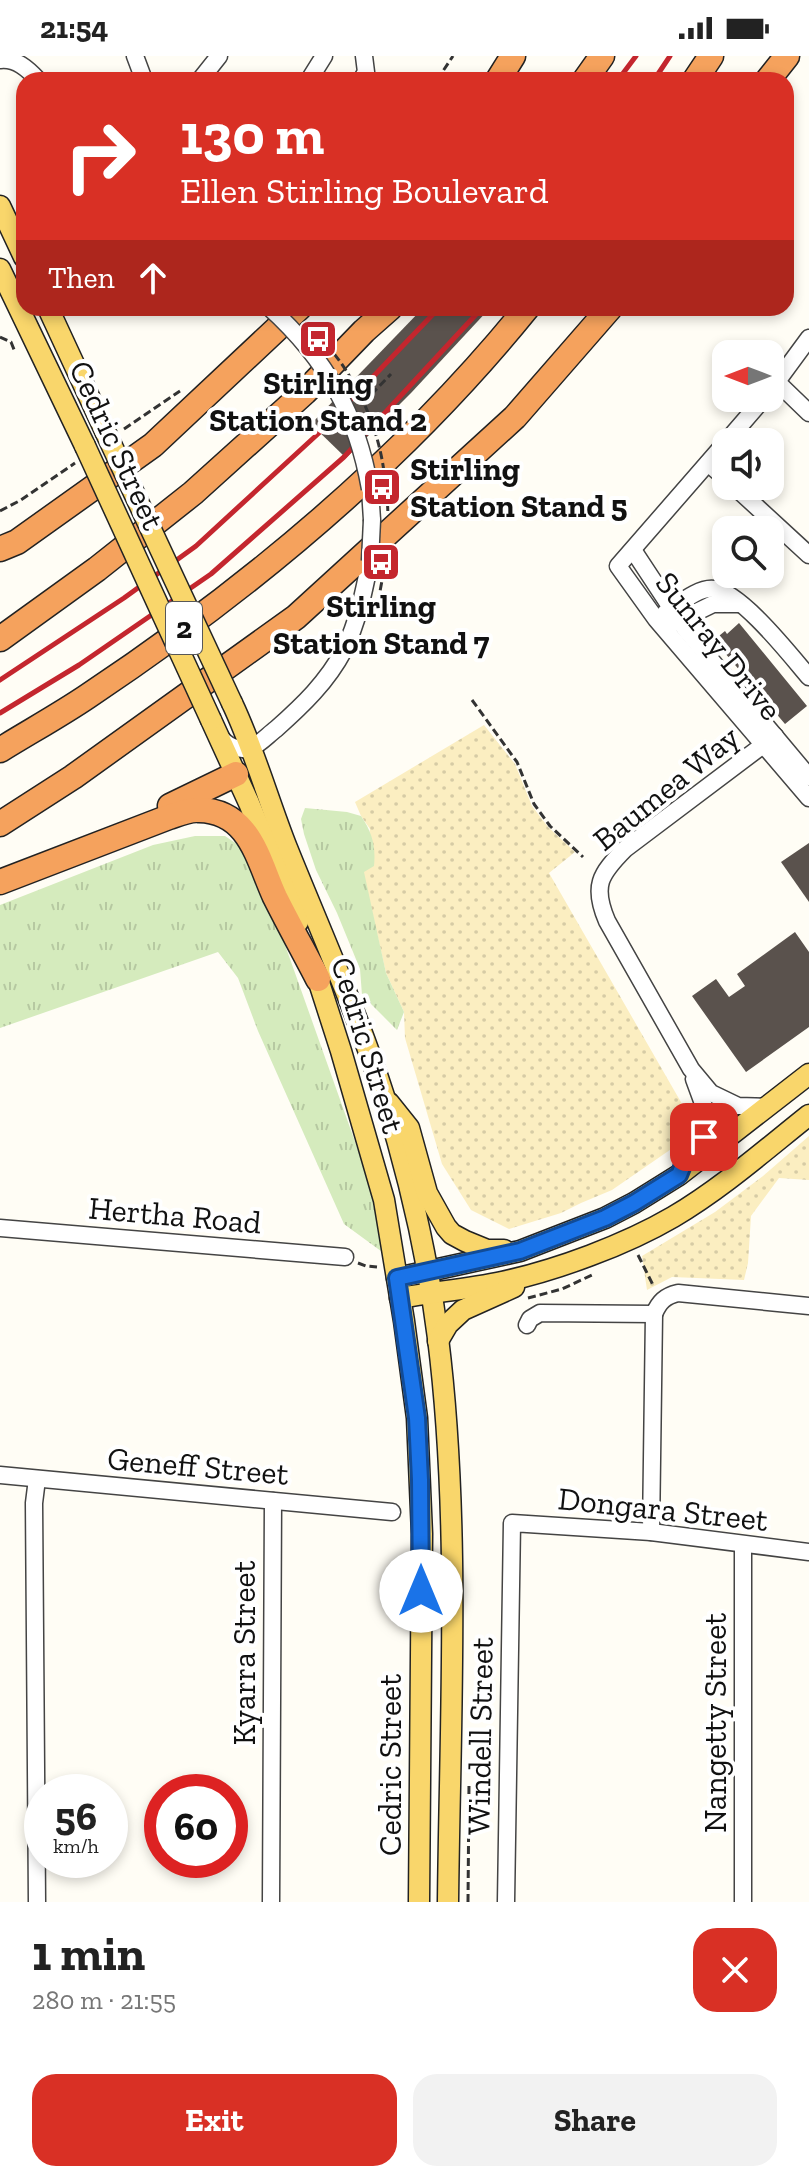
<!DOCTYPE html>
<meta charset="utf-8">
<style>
:root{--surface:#fff;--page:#f2f2f2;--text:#222;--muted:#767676;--accent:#d93025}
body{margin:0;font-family:"Zilla Slab",serif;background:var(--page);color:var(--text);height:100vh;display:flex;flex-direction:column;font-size:30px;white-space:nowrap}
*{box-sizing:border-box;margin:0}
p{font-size:26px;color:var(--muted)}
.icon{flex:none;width:44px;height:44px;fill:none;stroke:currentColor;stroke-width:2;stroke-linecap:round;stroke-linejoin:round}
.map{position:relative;height:1846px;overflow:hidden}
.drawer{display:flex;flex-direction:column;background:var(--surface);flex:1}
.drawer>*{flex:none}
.hud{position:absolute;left:16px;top:16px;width:778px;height:244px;border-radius:24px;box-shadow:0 4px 12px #0003;background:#d93025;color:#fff;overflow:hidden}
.needle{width:52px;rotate:270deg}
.fabs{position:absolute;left:712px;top:284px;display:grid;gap:16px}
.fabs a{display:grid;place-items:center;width:72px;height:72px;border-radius:16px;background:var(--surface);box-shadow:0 4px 12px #0003;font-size:40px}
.speed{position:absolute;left:24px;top:1718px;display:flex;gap:16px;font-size:40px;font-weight:700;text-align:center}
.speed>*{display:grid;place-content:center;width:104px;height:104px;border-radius:50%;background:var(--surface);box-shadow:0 4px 12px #0003;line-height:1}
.speed small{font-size:20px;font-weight:400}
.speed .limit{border:12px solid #d22;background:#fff;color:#111}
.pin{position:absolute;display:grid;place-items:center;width:68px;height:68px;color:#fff;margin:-34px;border-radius:16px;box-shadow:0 4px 12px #0006}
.me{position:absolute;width:88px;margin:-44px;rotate:0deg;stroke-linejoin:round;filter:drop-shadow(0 0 6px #0008)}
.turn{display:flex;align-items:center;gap:28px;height:168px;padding:0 32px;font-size:36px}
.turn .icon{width:104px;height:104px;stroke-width:2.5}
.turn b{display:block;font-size:56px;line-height:68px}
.then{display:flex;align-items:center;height:76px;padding:0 32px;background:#0003;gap:16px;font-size:30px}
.round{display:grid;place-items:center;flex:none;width:84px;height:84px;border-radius:24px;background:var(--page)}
.headline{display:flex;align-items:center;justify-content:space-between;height:136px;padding:0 32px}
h1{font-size:48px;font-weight:700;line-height:60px}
.cta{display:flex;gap:16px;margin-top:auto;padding:16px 32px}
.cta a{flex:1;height:92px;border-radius:24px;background:var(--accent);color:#fff;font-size:32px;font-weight:700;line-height:92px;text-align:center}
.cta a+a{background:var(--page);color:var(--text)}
.status{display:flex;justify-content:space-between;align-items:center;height:56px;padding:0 40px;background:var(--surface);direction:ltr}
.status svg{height:22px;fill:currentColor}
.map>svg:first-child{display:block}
.sand{fill:url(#sand-dots)}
.park{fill:url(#park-tufts)}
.building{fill:#5a524d}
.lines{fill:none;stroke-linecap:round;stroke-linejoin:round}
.minor-casing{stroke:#444;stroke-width:19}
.major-casing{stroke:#222;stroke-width:23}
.highway-casing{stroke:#222;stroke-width:27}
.path{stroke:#333;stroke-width:3;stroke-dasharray:8 4;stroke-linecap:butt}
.minor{stroke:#fff;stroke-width:16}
.major{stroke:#f9d66b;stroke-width:20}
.highway{stroke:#f5a25d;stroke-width:24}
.rail{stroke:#c4262e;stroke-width:5}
.minor-bridge-casing{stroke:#444;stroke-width:19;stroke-linecap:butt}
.major-bridge-casing{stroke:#222;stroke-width:23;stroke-linecap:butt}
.path-bridge{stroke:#333;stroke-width:3;stroke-dasharray:8 4;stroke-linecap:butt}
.minor-bridge{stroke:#fff;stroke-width:16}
.major-bridge{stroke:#f9d66b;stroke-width:20}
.route-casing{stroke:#114b97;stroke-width:20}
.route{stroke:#1a73e8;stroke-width:14}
.labels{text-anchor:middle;stroke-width:8;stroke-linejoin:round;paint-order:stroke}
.shield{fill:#fff;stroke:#585858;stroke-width:2}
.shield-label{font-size:30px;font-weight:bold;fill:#111}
.poi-label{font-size:32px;font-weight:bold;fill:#111;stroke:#fff}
.street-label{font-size:32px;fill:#111;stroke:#fff}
</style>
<div class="status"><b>21:54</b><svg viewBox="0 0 49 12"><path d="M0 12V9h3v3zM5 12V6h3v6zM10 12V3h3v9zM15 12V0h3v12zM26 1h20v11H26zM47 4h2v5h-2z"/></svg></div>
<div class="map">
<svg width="809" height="1846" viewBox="0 0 809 1846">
<defs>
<pattern id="sand-dots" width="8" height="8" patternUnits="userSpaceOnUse" patternTransform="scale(2)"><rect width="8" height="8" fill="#fbeec1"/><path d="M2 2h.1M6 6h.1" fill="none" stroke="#d6cba5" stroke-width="1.8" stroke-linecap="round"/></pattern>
<pattern id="park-tufts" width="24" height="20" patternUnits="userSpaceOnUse" patternTransform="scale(2)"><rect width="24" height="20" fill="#d5ebbd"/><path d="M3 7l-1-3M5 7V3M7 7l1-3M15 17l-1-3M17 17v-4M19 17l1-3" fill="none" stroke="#b6c8a1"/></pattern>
</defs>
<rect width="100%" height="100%" fill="#fffdf5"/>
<g class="sand">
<polygon points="484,669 515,708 532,750 548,771 575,796 549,817 693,1067 680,1087 612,1134 581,1147 561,1157 509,1173 471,1154 442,1108 405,982 404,956 386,917 363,816 370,773 361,760 355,746"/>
<polygon points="809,1080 809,1124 779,1122 751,1160 748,1207 744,1224 672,1221 647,1234 642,1200 715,1156 763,1120"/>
</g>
<g class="park">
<path d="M 305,752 L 347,756 L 361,760 C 372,776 376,790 374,810 L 364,816 L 386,917 L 404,956 L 397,974 L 362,939 L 360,913 L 337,857 L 316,814 L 304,778 L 301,763 Z"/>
<polygon points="195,780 225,780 243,792 279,872 369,1125 385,1198 344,1168 258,975 238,922 218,896 0,972 0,849 153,789"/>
</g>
<g class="building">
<polygon points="423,252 490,252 411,337 346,402 311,368"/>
<polygon points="739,567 807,650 785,668 714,584 725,575 727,578"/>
<polygon points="809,787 809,846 781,806"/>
<polygon points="795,876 809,896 809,971 746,1016 692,940 716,923 729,941 745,930 737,918"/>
</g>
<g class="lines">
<defs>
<g id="minor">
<polyline points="135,0 144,24"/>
<path d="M 0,4 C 16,2 28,13 38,24"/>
<polyline points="200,24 219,0"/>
<polyline points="309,24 324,0"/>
<polyline points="361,24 366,16 364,0"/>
<polyline points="777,326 809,357"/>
<polyline points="770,335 809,282"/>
<polyline points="726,386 618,510 656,563 809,742"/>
<polyline points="726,386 764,342"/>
<polyline points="708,407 726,423"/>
<polyline points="734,430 809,499"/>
<polyline points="370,433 372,464"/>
<polyline points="633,494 685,573 809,721"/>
<path d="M 665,557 C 678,549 698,531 714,533 C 741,536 791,600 809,621"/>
<polyline points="672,568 713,548 740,548"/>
<path d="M 219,679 C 225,689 239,696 251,692 C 260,688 268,679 276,673 C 303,649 327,626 344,594 C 358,566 364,535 370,505"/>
<path d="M 768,1051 L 738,1050 L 711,1037 L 691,1013 L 607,865 C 592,830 600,818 625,793 L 775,680"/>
<polyline points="680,1117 687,1099 704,1081 707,1066 705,1053 694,1023"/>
<polyline points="0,1172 345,1201"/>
<path d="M 527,1269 L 530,1263 L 540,1257 L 654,1258 C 659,1246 665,1240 678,1237 L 809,1250"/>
<polyline points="0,1419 392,1456"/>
<polyline points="37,1423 34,1447 37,1846"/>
<polyline points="651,1476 654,1258"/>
<polyline points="271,1846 273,1445"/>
<polyline points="506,1846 512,1467 651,1476 809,1496"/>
<polyline points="743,1846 743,1489"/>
</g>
<g id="major">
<polyline points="0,150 24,201"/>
<polyline points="0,213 85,390"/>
<polyline points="48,252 105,375"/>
<path d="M 232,647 C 254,693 268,744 287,792 C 320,874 357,956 384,1040 C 408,1117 428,1203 438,1282 C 461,1466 450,1660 448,1846"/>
<polyline points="211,664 249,747 298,866"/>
<polyline points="314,911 341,995 384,1144 404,1265 417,1362 422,1478 419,1846"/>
<polyline points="389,1047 409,1072 427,1137 446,1171 452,1178 465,1185 487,1194 504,1194"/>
<polyline points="397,1222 520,1195 605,1162 634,1147 679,1119 809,1018"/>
<path d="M 400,1242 C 434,1236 469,1233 502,1226 C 557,1214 625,1189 673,1161 C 722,1132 765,1094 809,1059"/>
<polyline points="438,1285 448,1268 463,1254 514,1231"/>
</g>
<g id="highway">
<polyline points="498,24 513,0"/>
<polyline points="585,24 602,0"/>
<polyline points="695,24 711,0"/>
<polyline points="768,24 787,0"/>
<polyline points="0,493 17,486 153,389 299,252"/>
<polyline points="0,583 97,513 193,437 305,336 364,275 390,252"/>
<path d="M 0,694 C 29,676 60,659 88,640 C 250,532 404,404 527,252"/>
<polyline points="170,750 236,718"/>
<polyline points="0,768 73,721 296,561 515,361 610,252"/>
<path d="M 0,826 L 169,761 C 178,758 190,753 199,754 C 250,755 258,804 275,841 C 289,869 304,896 318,923"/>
</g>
</defs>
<use href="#minor" class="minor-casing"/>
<use href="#major" class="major-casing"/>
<use href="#highway" class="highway-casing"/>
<g class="path">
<polyline points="437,24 453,0"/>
<polyline points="0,281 11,286 15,296"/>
<polyline points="363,347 391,318"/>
<polyline points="124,373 180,335"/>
<polyline points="0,455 21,444 75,407"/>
<polyline points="472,644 517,706 534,748 550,770 583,801"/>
<polyline points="638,1199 654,1231"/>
<polyline points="358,1207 366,1210 377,1211"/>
<polyline points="528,1242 562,1233 592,1219"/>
<polyline points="468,1846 469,1728"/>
</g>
<use href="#minor" class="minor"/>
<use href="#major" class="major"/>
<use href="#highway" class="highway"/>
<g class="rail">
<polyline points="618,24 636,0"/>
<polyline points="654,24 670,0"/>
<polyline points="0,624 124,542 196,490 320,376 439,252"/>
<polyline points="0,657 79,609 211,518 344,401 482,252"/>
</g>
<defs>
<g id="minor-bridge">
<path d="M 270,252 C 326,303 357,358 370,433"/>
<polyline points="370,505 372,464"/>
</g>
<g id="major-bridge">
<polyline points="105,375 232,647"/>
<polyline points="85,390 211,664"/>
</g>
</defs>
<use href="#minor-bridge" class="minor-bridge-casing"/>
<use href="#major-bridge" class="major-bridge-casing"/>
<g class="path-bridge">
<path d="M 327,289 C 357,324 378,370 384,416"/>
<polyline points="387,435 388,459"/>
<polyline points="378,546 384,514"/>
</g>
<use href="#minor-bridge" class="minor-bridge"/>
<use href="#major-bridge" class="major-bridge"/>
</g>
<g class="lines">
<defs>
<polyline id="route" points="421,1535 420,1424 417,1362 397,1222 520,1195 605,1162 634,1147 679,1119 687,1099 704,1081"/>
</defs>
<use href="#route" class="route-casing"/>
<use href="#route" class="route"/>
</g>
<defs>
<symbol id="bus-square" viewBox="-11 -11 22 22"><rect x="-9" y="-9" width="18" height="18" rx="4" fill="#c4262e" stroke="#fff"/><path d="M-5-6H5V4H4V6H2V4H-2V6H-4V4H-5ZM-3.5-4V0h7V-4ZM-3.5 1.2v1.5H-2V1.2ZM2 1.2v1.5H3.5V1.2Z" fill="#fff"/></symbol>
</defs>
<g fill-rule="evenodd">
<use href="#bus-square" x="296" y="261" width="44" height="44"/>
<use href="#bus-square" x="360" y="409" width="44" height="44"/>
<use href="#bus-square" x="359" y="484" width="44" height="44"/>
</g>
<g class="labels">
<rect class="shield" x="166" y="546" width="36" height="52" rx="6"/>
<g class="shield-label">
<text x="184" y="582">2</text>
</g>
<g class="poi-label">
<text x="318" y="338">Stirling<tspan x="318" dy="37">Station Stand 2</tspan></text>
<text x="410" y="424" text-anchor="start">Stirling<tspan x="410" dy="37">Station Stand 5</tspan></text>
<text x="381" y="561">Stirling<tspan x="381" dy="37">Station Stand 7</tspan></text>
</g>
<g class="street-label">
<text transform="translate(117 389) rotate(65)" y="11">Cedric Street</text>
<text transform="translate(719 590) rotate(51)" y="11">Sunray Drive</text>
<text transform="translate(666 732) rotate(-39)" y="11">Baumea Way</text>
<text transform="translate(368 989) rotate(73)" y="11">Cedric Street</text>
<text transform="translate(175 1159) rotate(5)" y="11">Hertha Road</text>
<text transform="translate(198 1410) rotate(5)" y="11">Geneff Street</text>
<text transform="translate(663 1453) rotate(6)" y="11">Dongara Street</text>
<text transform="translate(244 1597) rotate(-90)" y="11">Kyarra Street</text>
<text transform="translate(715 1667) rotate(-90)" y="11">Nangetty Street</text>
<text transform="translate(480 1680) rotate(-89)" y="11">Windell Street</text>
<text transform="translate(390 1709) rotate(-90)" y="11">Cedric Street</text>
</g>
</g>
</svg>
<div class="fabs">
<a><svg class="needle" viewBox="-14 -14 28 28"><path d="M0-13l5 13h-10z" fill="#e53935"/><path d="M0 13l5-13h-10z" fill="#767676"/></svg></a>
<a><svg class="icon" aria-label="sound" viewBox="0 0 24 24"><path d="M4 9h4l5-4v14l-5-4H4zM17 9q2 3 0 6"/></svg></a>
<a><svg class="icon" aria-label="search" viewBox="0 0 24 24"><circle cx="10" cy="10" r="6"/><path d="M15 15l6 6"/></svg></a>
</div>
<div class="speed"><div>56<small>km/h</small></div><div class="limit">60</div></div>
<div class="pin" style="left:704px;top:1081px;background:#d93025"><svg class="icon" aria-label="arrive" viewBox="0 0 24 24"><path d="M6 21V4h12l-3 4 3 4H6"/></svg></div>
<svg class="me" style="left:421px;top:1535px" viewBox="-20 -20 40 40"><circle r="19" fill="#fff"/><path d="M0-13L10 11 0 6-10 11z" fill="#1a73e8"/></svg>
<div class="hud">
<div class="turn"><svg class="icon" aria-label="right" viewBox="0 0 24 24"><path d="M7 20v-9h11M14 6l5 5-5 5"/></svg><div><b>130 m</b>Ellen Stirling Boulevard</div></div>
<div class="then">Then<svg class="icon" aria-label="ahead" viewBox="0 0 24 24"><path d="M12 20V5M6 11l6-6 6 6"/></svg></div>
</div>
</div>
<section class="drawer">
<div class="headline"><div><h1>1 min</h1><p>280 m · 21:55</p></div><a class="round" style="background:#d93025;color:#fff"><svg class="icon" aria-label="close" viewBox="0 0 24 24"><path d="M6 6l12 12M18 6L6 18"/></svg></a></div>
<div class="cta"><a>Exit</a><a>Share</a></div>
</section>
